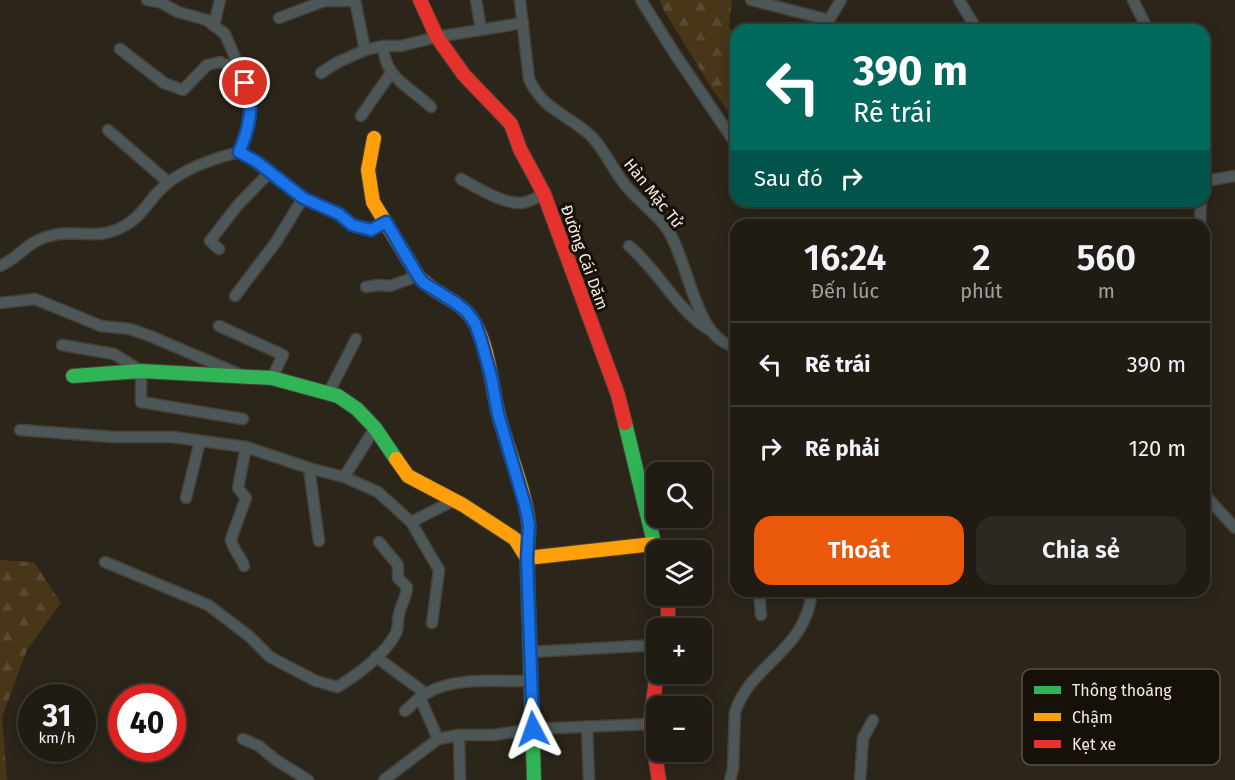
<!DOCTYPE html>
<html lang="vi">
<meta charset="utf-8">
<style>
:root{--surface:#201c14;--page:#2d2922;--text:#f1f3f6;--muted:#a2a1a0;--line:#3d3a34;--accent:#ea580c}
body{margin:0;font-family:"Fira Sans",sans-serif;background:var(--page);color:var(--text);height:100vh;display:flex;flex-direction:column;font-size:22px;white-space:nowrap}
*{box-sizing:border-box;margin:0}
p{font-size:20px;color:var(--muted)}
.icon{flex:none;width:33px;height:33px;fill:none;stroke:currentColor;stroke-width:2;stroke-linecap:round;stroke-linejoin:round}
.map{position:relative;flex:1;overflow:hidden}
.side{position:absolute;left:730px;top:219px;width:480px;height:378px;display:flex;flex-direction:column;background:var(--surface);border-radius:18px;box-shadow:0 3px 15px #0003,0 0 0 2px var(--line)}
.side>*{flex:none}
.hud{position:absolute;left:730px;top:24px;width:480px;height:183px;border-radius:18px;box-shadow:0 3px 15px #0003,0 0 0 2px var(--line);background:#00695c;color:#fff;overflow:hidden}
.fabs{position:absolute;left:646px;top:462px;display:grid;gap:12px}
.fabs a{display:grid;place-items:center;width:66px;height:66px;border-radius:12px;background:var(--surface);box-shadow:0 3px 15px #0003,0 0 0 2px var(--line);font-size:30px}
.speed{position:absolute;left:18px;top:684px;display:flex;gap:12px;font-size:30px;font-weight:700;text-align:center}
.speed>*{display:grid;place-content:center;width:78px;height:78px;border-radius:50%;background:var(--surface);box-shadow:0 3px 15px #0003,0 0 0 2px var(--line);line-height:1}
.speed small{font-size:15px;font-weight:400}
.speed .limit{border:9px solid #d22;background:#fff;color:#111}
.pin{position:absolute;display:grid;place-items:center;width:51px;height:51px;color:#fff;margin:-26px;border:3px solid #fff;border-radius:50%;box-shadow:0 2px 6px #0007}
.me{position:absolute;width:66px;margin:-33px;rotate:356deg;stroke-linejoin:round;filter:drop-shadow(0 0 4px #0008)}
.turn{display:flex;align-items:center;gap:21px;height:126px;padding:0 24px;font-size:27px}
.turn .icon{width:78px;height:78px;stroke-width:2.5}
.turn b{display:block;font-size:42px;line-height:51px}
.then{display:flex;align-items:center;height:57px;padding:0 24px;background:#0003;gap:12px;font-size:22px}
.eta{display:flex;justify-content:space-evenly;align-items:center;height:102px;text-align:center}
.eta b{font-size:36px;font-weight:600;line-height:42px}
.button{display:flex;gap:12px;margin-top:auto;padding:12px 24px}
.button a{flex:1;height:69px;border-radius:18px;background:var(--accent);color:#fff;font-size:24px;font-weight:600;line-height:69px;text-align:center}
.button a+a{background:var(--page);color:var(--text)}
ul{padding:0;list-style:none}
li{display:flex;align-items:center;gap:18px;height:84px;padding:0 24px;border-top:2px solid var(--line)}
li div{flex:1}
li b{display:block;font-size:22px}
li em{font-style:normal}
.map>svg:first-child{display:block}
.forest{fill:url(#forest-firs)}
.lines{fill:none;stroke-linecap:round;stroke-linejoin:round}
.street-casing{stroke:#454038;stroke-width:13}
.fast-casing{stroke:#454038;stroke-width:16}
.slow-casing{stroke:#454038;stroke-width:16}
.jam-casing{stroke:#454038;stroke-width:16}
.street{stroke:#4d5758;stroke-width:10}
.fast{stroke:#30b455;stroke-width:14}
.slow{stroke:#ff9f0a;stroke-width:14}
.jam{stroke:#e5322d;stroke-width:14}
.route-casing{stroke:#114b97;stroke-width:15}
.route{stroke:#1a73e8;stroke-width:10}
.labels{text-anchor:middle;stroke-width:6;stroke-linejoin:round;paint-order:stroke}
.street-label{font-size:16px;fill:#f4ede1;stroke:#151008}
.key{fill:#151008;stroke:#585249;stroke-width:1.5}
.key-label{font-size:16px;fill:#f4ede1}
</style>
<div class="map">
<svg width="1235" height="780" viewBox="0 0 1235 780">
<defs>
<pattern id="forest-firs" width="22" height="20" patternUnits="userSpaceOnUse" patternTransform="scale(1.5)"><rect width="22" height="20" fill="#483619"/><path d="M5 1l3.5 6h-7zM16 11l3.5 6h-7z" fill="#5a4a2f"/></pattern>
</defs>
<rect width="100%" height="100%" fill="#2b251a"/>
<g class="forest">
<polygon points="660,0 732,0 729,27 736,37 736,123 709,84 663,9"/>
<polygon points="0,560 34,562 61,603 27,650 2,717 7,780 0,780"/>
</g>
<g class="lines">
<defs>
<g id="street">
<polyline points="147,0 160,2 178,12 207,20 225,34 251,95 250,114 245,137 239,152 257,162 303,198 339,214 352,225 371,230 386,222"/>
<polyline points="355,0 365,50"/>
<polyline points="476,0 481,29"/>
<path d="M 520,0 L 529,79 C 543,111 570,115 592,137 C 606,152 613,170 626,186 C 639,202 655,212 667,229 C 689,260 695,342 736,346"/>
<polyline points="641,0 675,54 736,144"/>
<polyline points="751,0 829,20"/>
<polyline points="959,0 977,30"/>
<polyline points="1133,0 1148,30"/>
<polyline points="279,18 324,1 355,1"/>
<polyline points="214,26 220,0"/>
<polyline points="818,30 829,20 841,0"/>
<path d="M 383,46 C 385,79 409,86 431,107"/>
<polyline points="120,49 164,83 183,90 207,65 220,62 239,70"/>
<polyline points="321,73 336,63 365,50 383,46 401,46 437,37 523,23"/>
<polyline points="361,116 391,73"/>
<polyline points="108,130 168,182"/>
<path d="M 461,179 C 478,188 502,204 522,203 C 529,202 538,197 544,194"/>
<polyline points="1205,181 1235,176"/>
<polyline points="1200,225 1201,201"/>
<path d="M 629,246 C 659,271 675,308 708,329"/>
<polyline points="219,249 210,241 237,206 269,173"/>
<path d="M 0,266 C 17,259 28,242 46,237 C 76,227 96,243 126,225 C 141,216 147,204 158,192 C 178,170 211,159 239,152"/>
<polyline points="366,287 379,285 390,286 418,276"/>
<polyline points="235,296 276,242 303,198"/>
<polyline points="0,303 35,299 101,326 130,329 150,336 239,374"/>
<polyline points="219,326 283,355 272,378"/>
<polyline points="62,345 114,354 141,371 141,402 243,419"/>
<polyline points="732,346 736,357"/>
<polyline points="328,394 356,339"/>
<polyline points="20,430 114,437 172,437 246,447 309,468 344,477 378,492 411,522 439,570 432,623"/>
<polyline points="309,468 319,541"/>
<polyline points="344,477 375,428"/>
<polyline points="1204,494 1235,528"/>
<polyline points="186,498 200,441"/>
<polyline points="411,522 447,504 448,497"/>
<path d="M 105,562 L 208,605 L 249,636 L 270,657 L 316,681 L 337,687 C 356,676 386,654 396,633 C 399,627 397,620 399,614 C 401,604 406,599 407,587 L 398,578 L 398,565 L 379,542"/>
<path d="M 244,566 C 241,556 232,549 231,539 L 246,498 L 238,488 L 246,447"/>
<polyline points="759,591 761,615"/>
<polyline points="531,652 657,645"/>
<polyline points="376,657 425,693"/>
<polyline points="420,698 438,739 459,735 460,780"/>
<path d="M 405,711 C 412,705 419,697 427,693 C 458,676 496,682 530,681"/>
<polyline points="587,726 589,780"/>
<polyline points="459,735 494,735 533,729 650,724"/>
<polyline points="243,739 259,746 276,760 308,780"/>
<polyline points="384,780 438,739"/>
<path d="M 730,780 L 733,769 L 735,712 C 751,663 806,652 812,591"/>
<polyline points="860,780 863,738 873,720"/>
</g>
<g id="fast">
<polyline points="73,376 141,371 272,378 338,396 357,409 375,428 396,459"/>
<polyline points="625,423 657,555"/>
<polyline points="529,527 527,558 534,780"/>
</g>
<g id="slow">
<path d="M 374,138 L 368,170 L 373,202 L 418,276 C 434,295 462,300 474,322 C 490,349 491,387 499,416 C 508,451 526,491 529,527"/>
<polyline points="396,459 408,476 463,505 515,539 527,558 653,544"/>
</g>
<g id="jam">
<polyline points="420,0 437,37 464,75 511,124 520,149 544,194 618,395 625,423"/>
<polyline points="666,628 668,621 668,596"/>
<polyline points="657,673 650,724 659,780"/>
</g>
</defs>
<use href="#street" class="street-casing"/>
<use href="#fast" class="fast-casing"/>
<use href="#slow" class="slow-casing"/>
<use href="#jam" class="jam-casing"/>
<use href="#street" class="street"/>
<use href="#fast" class="fast"/>
<use href="#slow" class="slow"/>
<use href="#jam" class="jam"/>
</g>
<g class="lines">
<defs>
<path id="route" d="M 245,83 C 255,106 249,129 239,152 L 257,162 L 303,198 L 339,214 L 352,225 L 371,230 L 386,222 L 418,276 L 424,283 L 456,303 L 466,311 L 475,323 L 481,340 L 491,376 L 498,414 L 525,505 L 529,525 L 527,558 L 533,729"/>
</defs>
<use href="#route" class="route-casing"/>
<use href="#route" class="route"/>
</g>
<g class="labels">
<g class="street-label">
<text transform="translate(654 193) rotate(51)" y="6">Hàn Mặc Tử</text>
<text transform="translate(585 257) rotate(70)" y="6">Đường Cái Dăm</text>
</g>
</g>
<rect x="1022" y="669" width="198" height="96" rx="9" class="key"/>
<rect x="1034" y="686" width="27" height="8" fill="#30b455"/>
<rect x="1034" y="713" width="27" height="8" fill="#ff9f0a"/>
<rect x="1034" y="740" width="27" height="8" fill="#e5322d"/>
<g class="key-label">
<text x="1072" y="696">Thông thoáng</text>
<text x="1072" y="723">Chậm</text>
<text x="1072" y="750">Kẹt xe</text>
</g>
</svg>
<div class="fabs">
<a><svg class="icon" aria-label="search" viewBox="0 0 24 24"><circle cx="10" cy="10" r="6"/><path d="M15 15l6 6"/></svg></a>
<a><svg class="icon" aria-label="layers" viewBox="0 0 24 24"><path d="M12 4l9 5-9 5-9-5zM3 14l9 5 9-5"/></svg></a>
<a>+</a>
<a>−</a>
</div>
<div class="speed"><div>31<small>km/h</small></div><div class="limit">40</div></div>
<div class="pin" style="left:245px;top:83px;background:#d93025"><svg class="icon" aria-label="arrive" viewBox="0 0 24 24"><path d="M6 21V4h12l-3 4 3 4H6"/></svg></div>
<svg class="me" style="left:533px;top:729px" viewBox="-20 -20 40 40"><path d="M0-17L14 15 0 8-14 15z" fill="#1a73e8" stroke="#fff" stroke-width="4"/></svg>
<div class="hud">
<div class="turn"><svg class="icon" aria-label="left" viewBox="0 0 24 24"><path d="M17 20v-9H6M10 6l-5 5 5 5"/></svg><div><b>390 m</b>Rẽ trái</div></div>
<div class="then">Sau đó<svg class="icon" aria-label="right" viewBox="0 0 24 24"><path d="M7 20v-9h11M14 6l5 5-5 5"/></svg></div>
</div>
<section class="side">
<div class="eta">
<div><b>16:24</b><p>Đến lúc</p></div>
<div><b>2</b><p>phút</p></div>
<div><b>560</b><p>m</p></div>
</div>
<ul>
<li><svg class="icon" aria-label="left" viewBox="0 0 24 24"><path d="M17 20v-9H6M10 6l-5 5 5 5"/></svg><div><b>Rẽ trái</b></div><em>390 m</em></li>
<li><svg class="icon" aria-label="right" viewBox="0 0 24 24"><path d="M7 20v-9h11M14 6l5 5-5 5"/></svg><div><b>Rẽ phải</b></div><em>120 m</em></li>
</ul>
<div class="button"><a>Thoát</a><a>Chia sẻ</a></div>
</section>
</div>
